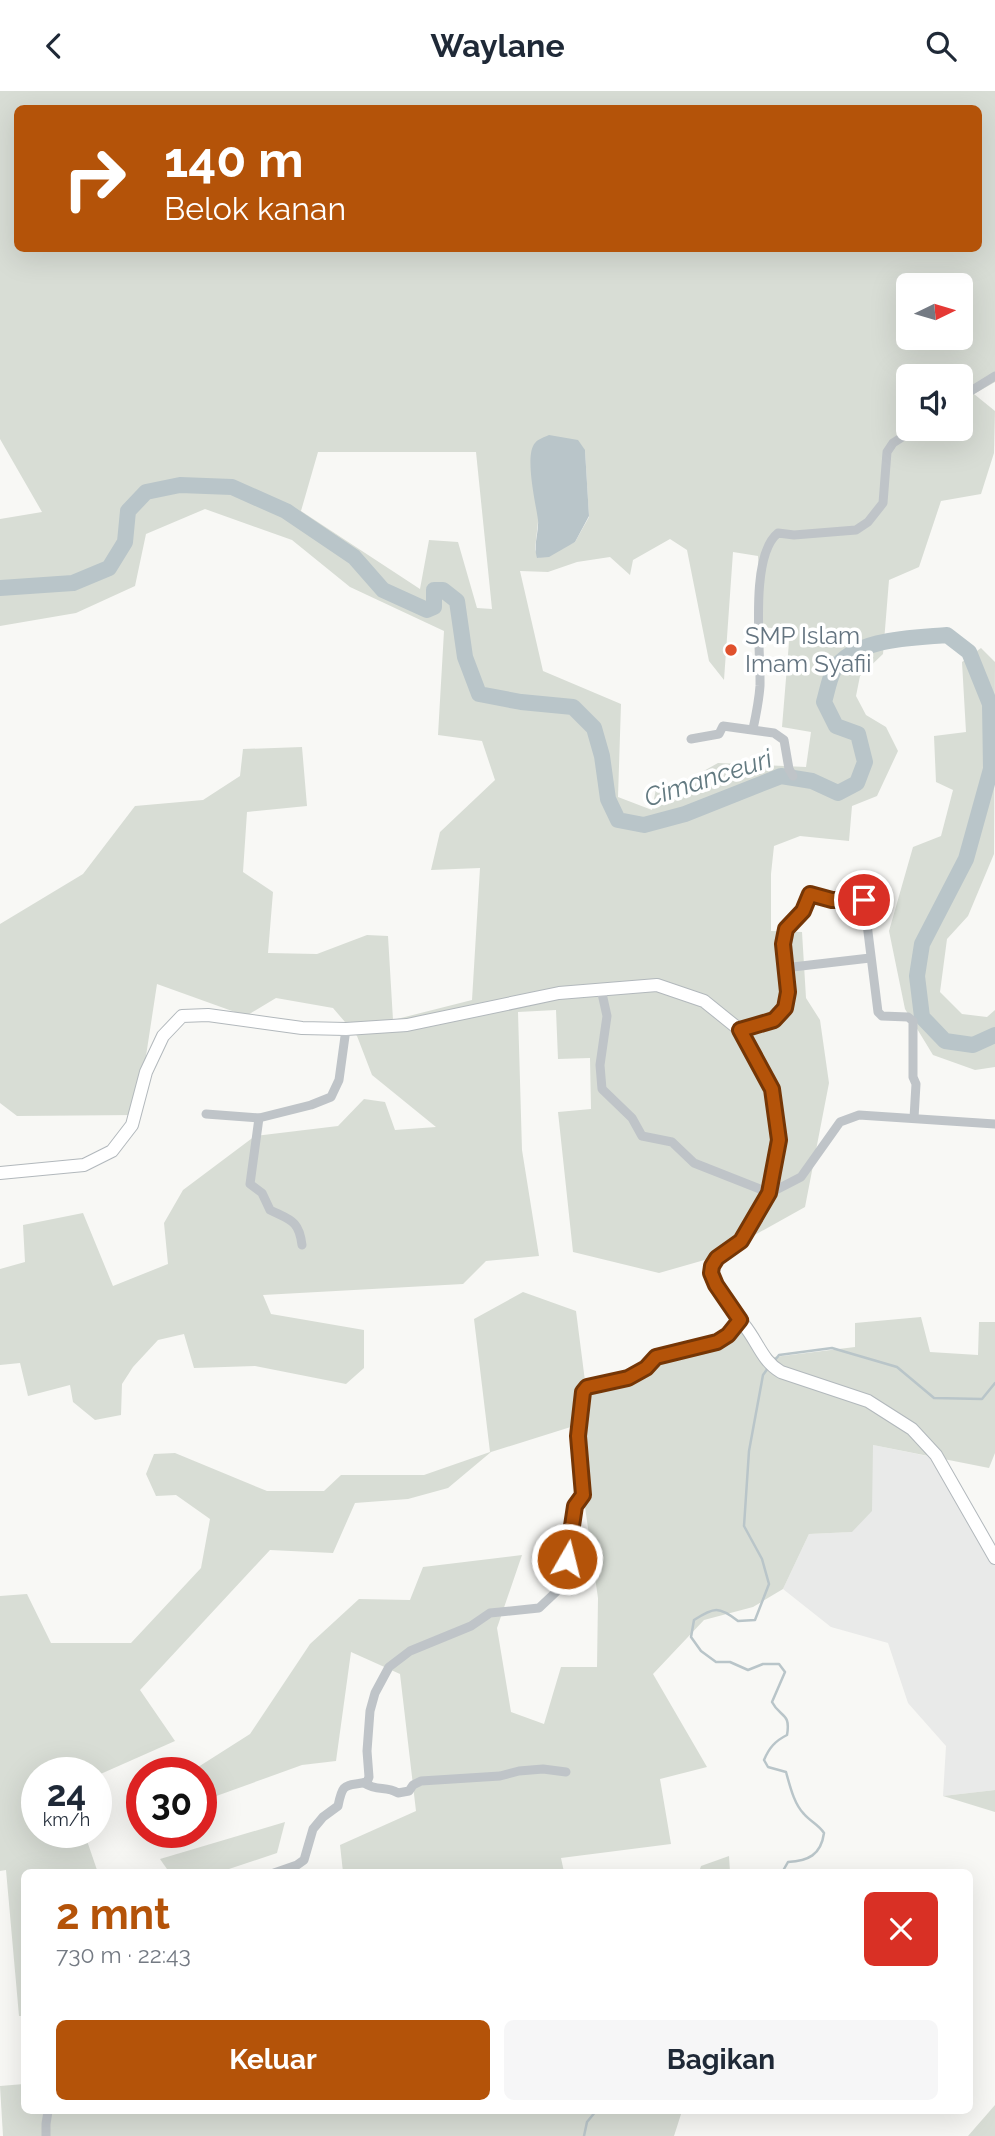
<!DOCTYPE html>
<html lang="id">
<meta charset="utf-8">
<style>
:root{--surface:#fff;--page:#f6f6f7;--text:#1f2937;--muted:#747a83;--accent:#b45309}
body{margin:0;font-family:Raleway,sans-serif;background:var(--page);color:var(--text);height:100vh;display:flex;flex-direction:column;font-size:26px;white-space:nowrap}
*{box-sizing:border-box;margin:0}
p{font-size:23px;color:var(--muted)}
.icon{flex:none;width:38px;height:38px;fill:none;stroke:currentColor;stroke-width:2;stroke-linecap:round;stroke-linejoin:round}
.map{position:relative;flex:1;overflow:hidden}
.sheet{position:absolute;left:21px;top:1778px;width:952px;height:245px;display:flex;flex-direction:column;background:var(--surface);border-radius:10px;box-shadow:0 7px 28px #0002}
.sheet>*{flex:none}
.guide{position:absolute;left:14px;top:14px;width:968px;height:147px;border-radius:10px;box-shadow:0 7px 28px #0002;background:#b45309;color:#fff;overflow:hidden}
.needle{width:46px;rotate:85deg}
.buttons{position:absolute;left:896px;top:182px;display:grid;gap:14px}
.buttons a{display:grid;place-items:center;width:77px;height:77px;border-radius:10px;background:var(--surface);box-shadow:0 7px 28px #0002;font-size:35px}
.speed{position:absolute;left:21px;top:1666px;display:flex;gap:14px;font-size:35px;font-weight:700;text-align:center}
.speed>*{display:grid;place-content:center;width:91px;height:91px;border-radius:50%;background:var(--surface);box-shadow:0 7px 28px #0002;line-height:1}
.speed small{font-size:18px;font-weight:400}
.speed .limit{border:10px solid #d22;background:#fff;color:#111}
.pin{position:absolute;display:grid;place-items:center;width:60px;height:60px;color:#fff;margin:-30px;border:4px solid #fff;border-radius:50%;box-shadow:0 2px 7px #0007}
.me{position:absolute;width:77px;margin:-38px;rotate:8deg;stroke-linejoin:round;filter:drop-shadow(0 0 5px #0008)}
.turn{display:flex;align-items:center;gap:24px;height:147px;padding:0 35px;font-size:32px}
.turn .icon{width:91px;height:91px;stroke-width:2.5}
.turn b{display:block;font-size:49px;line-height:60px}
.round{display:grid;place-items:center;flex:none;width:74px;height:74px;border-radius:10px;background:var(--page)}
.headline{display:flex;align-items:center;justify-content:space-between;height:119px;padding:0 35px}
h1{font-size:42px;font-weight:700;line-height:52px;color:var(--accent)}
.cta{display:flex;gap:14px;margin-top:auto;padding:14px 35px}
.cta a{flex:1;height:80px;border-radius:10px;background:var(--accent);color:#fff;font-size:28px;font-weight:700;line-height:80px;text-align:center}
.cta a+a{background:var(--page);color:var(--text)}
header{display:flex;justify-content:space-between;align-items:center;height:91px;padding:0 35px;background:var(--surface);font-size:32px;font-weight:700}
.map>svg:first-child{display:block}
.built{fill:#e9eae9}
.green{fill:#d8ddd5;fill-rule:evenodd}
.water{fill:#b9c5c9}
.lines{fill:none;stroke-linecap:round;stroke-linejoin:round}
.stream{stroke:#b9c5c9;stroke-width:2.5}
.river{stroke:#b9c5c9;stroke-width:16}
.secondary-casing{stroke:#b2b8bc;stroke-width:14}
.street{stroke:#bfc4c8;stroke-width:9}
.secondary{stroke:#fff;stroke-width:12}
.route-casing{stroke:#753606;stroke-width:18}
.route{stroke:#b45309;stroke-width:12}
.poi-dot{fill:#e0512d;stroke:#fff;stroke-width:2.5}
.labels{text-anchor:middle;stroke-width:7;stroke-linejoin:round;paint-order:stroke}
.poi-label{font-size:24px;fill:#647480;stroke:#fff;text-anchor:start}
.water-label{font-size:26px;font-style:italic;fill:#637a81;stroke:#fff}
</style>
<header><svg class="icon" aria-label="back" viewBox="0 0 24 24"><path d="M15 5l-7 7 7 7"/></svg>Waylane<svg class="icon" aria-label="search" viewBox="0 0 24 24"><circle cx="10" cy="10" r="6"/><path d="M15 15l6 6"/></svg></header>
<div class="map">
<svg width="995" height="2045" viewBox="0 0 995 2045">
<rect width="100%" height="100%" fill="#f8f8f5"/>
<polygon class="built" points="873,1354 942,1368 995,1473 995,1699 943,1705 946,1655 908,1612 888,1552 831,1536 783,1498 809,1443 852,1441"/>
<g class="green">
<path d="M 0,0 L 995,0 L 995,291 L 974,303 L 995,320 L 994,362 L 981,403 L 941,410 L 919,476 L 889,489 L 883,563 L 860,585 L 856,605 L 866,624 L 886,636 L 898,660 L 877,705 L 852,715 L 849,750 L 800,745 L 774,755 L 771,783 L 771,840 L 802,841 L 806,907 L 820,929 L 829,992 L 805,1116 L 715,1166 L 659,1182 L 573,1161 L 558,1021 L 591,1018 L 590,967 L 558,968 L 556,919 L 518,921 L 522,1059 L 539,1165 L 486,1170 L 463,1193 L 263,1204 L 271,1223 L 364,1239 L 364,1277 L 346,1293 L 255,1275 L 194,1277 L 184,1243 L 158,1249 L 133,1276 L 122,1293 L 121,1324 L 95,1329 L 73,1311 L 70,1294 L 28,1305 L 20,1272 L 0,1274 L 0,1178 L 25,1171 L 23,1134 L 83,1122 L 113,1195 L 168,1173 L 164,1132 L 183,1099 L 255,1045 L 338,1035 L 364,1008 L 385,1011 L 395,1039 L 436,1036 L 372,984 L 357,945 L 333,917 L 276,907 L 246,925 L 157,893 L 137,1024 L 17,1025 L 0,1012 L 0,833 L 83,783 L 135,715 L 203,709 L 240,685 L 243,658 L 302,656 L 307,715 L 247,721 L 243,781 L 273,801 L 268,862 L 317,863 L 367,844 L 388,845 L 393,929 L 472,909 L 480,777 L 431,779 L 440,741 L 495,689 L 482,650 L 438,644 L 444,540 L 350,496 L 292,449 L 205,418 L 146,443 L 135,495 L 76,522 L 0,535 L 0,428 L 42,421 L 0,348 ZM 18,18 L 978,18 L 978,158 L 18,158 ZM 908,194 L 961,194 L 961,247 L 908,247 ZM 908,285 L 961,285 L 961,338 L 908,338 ZM 585,359 L 589,426 L 575,451 L 538,467 L 535,458 L 538,431 ZM 318,361 L 476,361 L 492,518 L 477,517 L 458,451 L 429,449 L 420,498 L 301,420 ZM 670,448 L 687,459 L 709,570 L 724,589 L 733,461 L 758,465 L 762,536 L 790,539 L 782,636 L 811,641 L 806,676 L 718,672 L 684,691 L 657,692 L 652,719 L 618,706 L 621,613 L 543,580 L 520,480 L 548,481 L 577,471 L 610,466 L 630,484 L 633,469 Z"/>
<polygon points="981,557 995,571 994,763 968,825 947,848 940,901 962,923 987,926 995,919 995,976 975,979 933,964 905,918 889,840 913,756 941,745 953,699 936,691 934,645 966,641 962,571"/>
<polygon points="523,1201 576,1220 585,1290 629,1289 661,1261 720,1247 739,1227 766,1267 855,1256 855,1232 921,1226 930,1261 978,1264 979,1231 995,1231 995,1362 989,1377 873,1354 872,1420 852,1441 809,1443 783,1498 753,1516 704,1529 653,1583 707,1676 660,1688 671,1753 561,1767 564,1781 343,1781 340,1754 416,1720 400,1583 351,1561 336,1670 302,1674 208,1708 201,1693 201,1682 196,1682 195,1678 250,1643 310,1553 359,1508 410,1509 423,1476 522,1464 497,1537 511,1621 544,1633 561,1576 597,1576 598,1507 584,1409 577,1334 491,1361 448,1397 408,1408 355,1412 333,1462 270,1459 140,1599 175,1650 96,1685 96,1682 37,1682 37,1741 84,1741 97,1779 96,1782 24,1782 24,1925 19,1925 6,1779 0,1780 0,1505 27,1503 51,1552 131,1552 201,1477 210,1428 176,1404 156,1405 146,1383 154,1363 175,1362 267,1400 324,1400 341,1384 424,1384 490,1361 474,1228"/>
<polygon points="995,1699 995,1721 943,1705"/>
<polygon points="285,1731 277,1762 220,1781 169,1781 160,1768"/>
<polygon points="729,1765 730,1781 699,1781 701,1775"/>
<polygon points="24,1993 24,2020 682,2020 674,2045 3,2045 0,1995"/>
<polygon points="995,2014 995,2045 968,2045"/>
</g>
<path class="water" d="M 549,344 L 578,349 L 585,359 L 589,425 L 575,451 L 549,466 L 537,467 C 533,454 539,442 538,429 C 536,413 524,364 535,352 C 538,348 545,346 549,344 Z"/>
<g class="lines">
<g class="stream">
<polyline points="775,1269 779,1264 832,1257 897,1276 934,1307 982,1308 995,1292"/>
<path d="M 768,1277 L 763,1284 L 749,1360 L 744,1435 L 762,1468 L 769,1493 L 755,1529 L 738,1530 C 719,1515 714,1516 694,1529 L 691,1546 L 701,1560 L 716,1571 L 730,1571 L 748,1579 L 763,1573 L 779,1573 L 785,1581 L 772,1611 C 780,1627 791,1621 787,1644 C 775,1650 769,1657 764,1669 L 768,1676 L 786,1681 C 790,1695 794,1713 804,1723 C 811,1731 819,1734 824,1742 C 821,1764 808,1770 788,1771 L 784,1778 L 786,1782"/>
<polyline points="584,2045 587,2031 596,2020"/>
</g>
<path class="river" d="M 0,497 L 73,492 L 109,477 L 125,451 L 128,420 L 146,401 L 180,394 L 232,396 L 286,420 L 354,466 L 383,499 L 427,519 L 434,516 L 434,499 L 443,499 L 457,510 L 465,566 L 479,603 L 521,611 L 573,616 L 594,637 L 602,665 L 608,708 L 618,729 L 644,734 L 685,723 L 781,685 L 812,690 L 838,702 L 857,692 L 865,671 L 858,643 L 836,635 L 824,611 C 827,601 829,588 834,579 C 854,547 913,547 947,544 L 969,561 L 990,613 L 991,678 L 966,768 L 922,853 L 917,885 L 922,926 L 945,950 L 973,954 L 995,944"/>
<defs>
<path id="secondary" d="M 0,1082 L 84,1074 L 112,1060 L 132,1034 L 146,981 L 163,945 L 182,925 L 208,924 L 302,937 L 346,938 L 407,934 L 559,902 L 657,894 L 704,910 L 740,939 L 772,998 L 779,1049 L 770,1102 L 741,1150 L 717,1167 L 711,1183 C 719,1202 732,1217 744,1234 C 758,1251 762,1270 781,1281 L 868,1310 L 912,1338 L 936,1364 L 995,1467"/>
</defs>
<use href="#secondary" class="secondary-casing"/>
<g class="street">
<polyline points="961,306 995,285"/>
<path d="M 753,638 C 756,624 759,609 760,595 C 761,560 749,465 778,442 L 794,444 L 856,439 L 868,431 L 883,412 L 887,361 L 893,352 L 915,338"/>
<polyline points="691,648 719,643 723,635 774,642 784,649 789,678 793,685"/>
<polyline points="784,877 870,867"/>
<polyline points="601,898 607,925 600,974 602,998 632,1027 642,1045 672,1051 694,1072 770,1102 801,1086 840,1031 859,1024 995,1033"/>
<path d="M 740,939 C 750,936 763,934 772,930 C 804,914 774,865 786,839 C 789,833 796,828 801,822 C 805,817 807,809 810,803 L 832,809 L 864,809 L 878,921 L 882,925 L 908,926 L 913,930 L 913,986 L 916,993 L 914,1027"/>
<polyline points="206,1023 259,1027 311,1014 331,1006 339,989 346,938"/>
<path d="M 259,1027 L 250,1093 L 262,1102 L 270,1119 C 290,1129 299,1129 302,1154"/>
<path d="M 364,1692 C 378,1701 386,1694 398,1702 L 409,1700 L 413,1694 L 421,1690 L 500,1685 L 519,1680 L 543,1678 L 566,1681"/>
<path d="M 274,1782 L 297,1774 L 304,1769 L 313,1738 L 323,1726 L 338,1715 C 343,1690 345,1696 367,1691 L 369,1686 L 367,1660 L 370,1620 L 375,1602 L 389,1576 L 410,1560 L 471,1535 L 490,1522 L 539,1517 L 557,1500 L 558,1482 L 567,1468 L 575,1415 L 583,1404 L 578,1345 L 583,1301 L 587,1295 L 628,1288 L 646,1277 L 656,1266 L 717,1250 L 728,1244 L 740,1229"/>
<polyline points="46,2045 46,2033 48,2020"/>
</g>
<use href="#secondary" class="secondary"/>
</g>
<g class="lines">
<defs>
<polyline id="route" points="567,1468 575,1415 583,1404 578,1345 583,1301 587,1296 628,1287 646,1277 656,1266 717,1251 728,1244 740,1229 716,1194 711,1182 712,1175 717,1167 741,1150 769,1102 779,1049 772,998 740,939 774,929 785,917 788,901 783,853 786,838 803,820 810,803 832,809 864,809"/>
</defs>
<use href="#route" class="route-casing"/>
<use href="#route" class="route"/>
</g>
<circle class="poi-dot" cx="731" cy="559" r="7"/>
<g class="labels">
<g class="poi-label">
<text x="745" y="553">SMP Islam<tspan x="745" dy="28">Imam Syafii</tspan></text>
</g>
<g class="water-label">
<text transform="translate(708 687) rotate(-18)" y="9">Cimanceuri</text>
</g>
</g>
</svg>
<div class="buttons">
<a><svg class="needle" viewBox="-14 -14 28 28"><path d="M0-13l5 13h-10z" fill="#e53935"/><path d="M0 13l5-13h-10z" fill="#747a83"/></svg></a>
<a><svg class="icon" aria-label="sound" viewBox="0 0 24 24"><path d="M4 9h4l5-4v14l-5-4H4zM17 9q2 3 0 6"/></svg></a>
</div>
<div class="speed"><div>24<small>km/h</small></div><div class="limit">30</div></div>
<div class="pin" style="left:864px;top:809px;background:#d93025"><svg class="icon" aria-label="arrive" viewBox="0 0 24 24"><path d="M6 21V4h12l-3 4 3 4H6"/></svg></div>
<svg class="me" style="left:567px;top:1468px" viewBox="-20 -20 40 40"><circle r="17" fill="#b45309" stroke="#fff" stroke-width="3"/><path d="M0-11L8 9 0 5-8 9z" fill="#fff"/></svg>
<div class="guide">
<div class="turn"><svg class="icon" aria-label="right" viewBox="0 0 24 24"><path d="M7 20v-9h11M14 6l5 5-5 5"/></svg><div><b>140 m</b>Belok kanan</div></div>
</div>
<section class="sheet">
<div class="headline"><div><h1>2 mnt</h1><p>730 m · 22:43</p></div><a class="round" style="background:#d93025;color:#fff"><svg class="icon" aria-label="close" viewBox="0 0 24 24"><path d="M6 6l12 12M18 6L6 18"/></svg></a></div>
<div class="cta"><a>Keluar</a><a>Bagikan</a></div>
</section>
</div>
